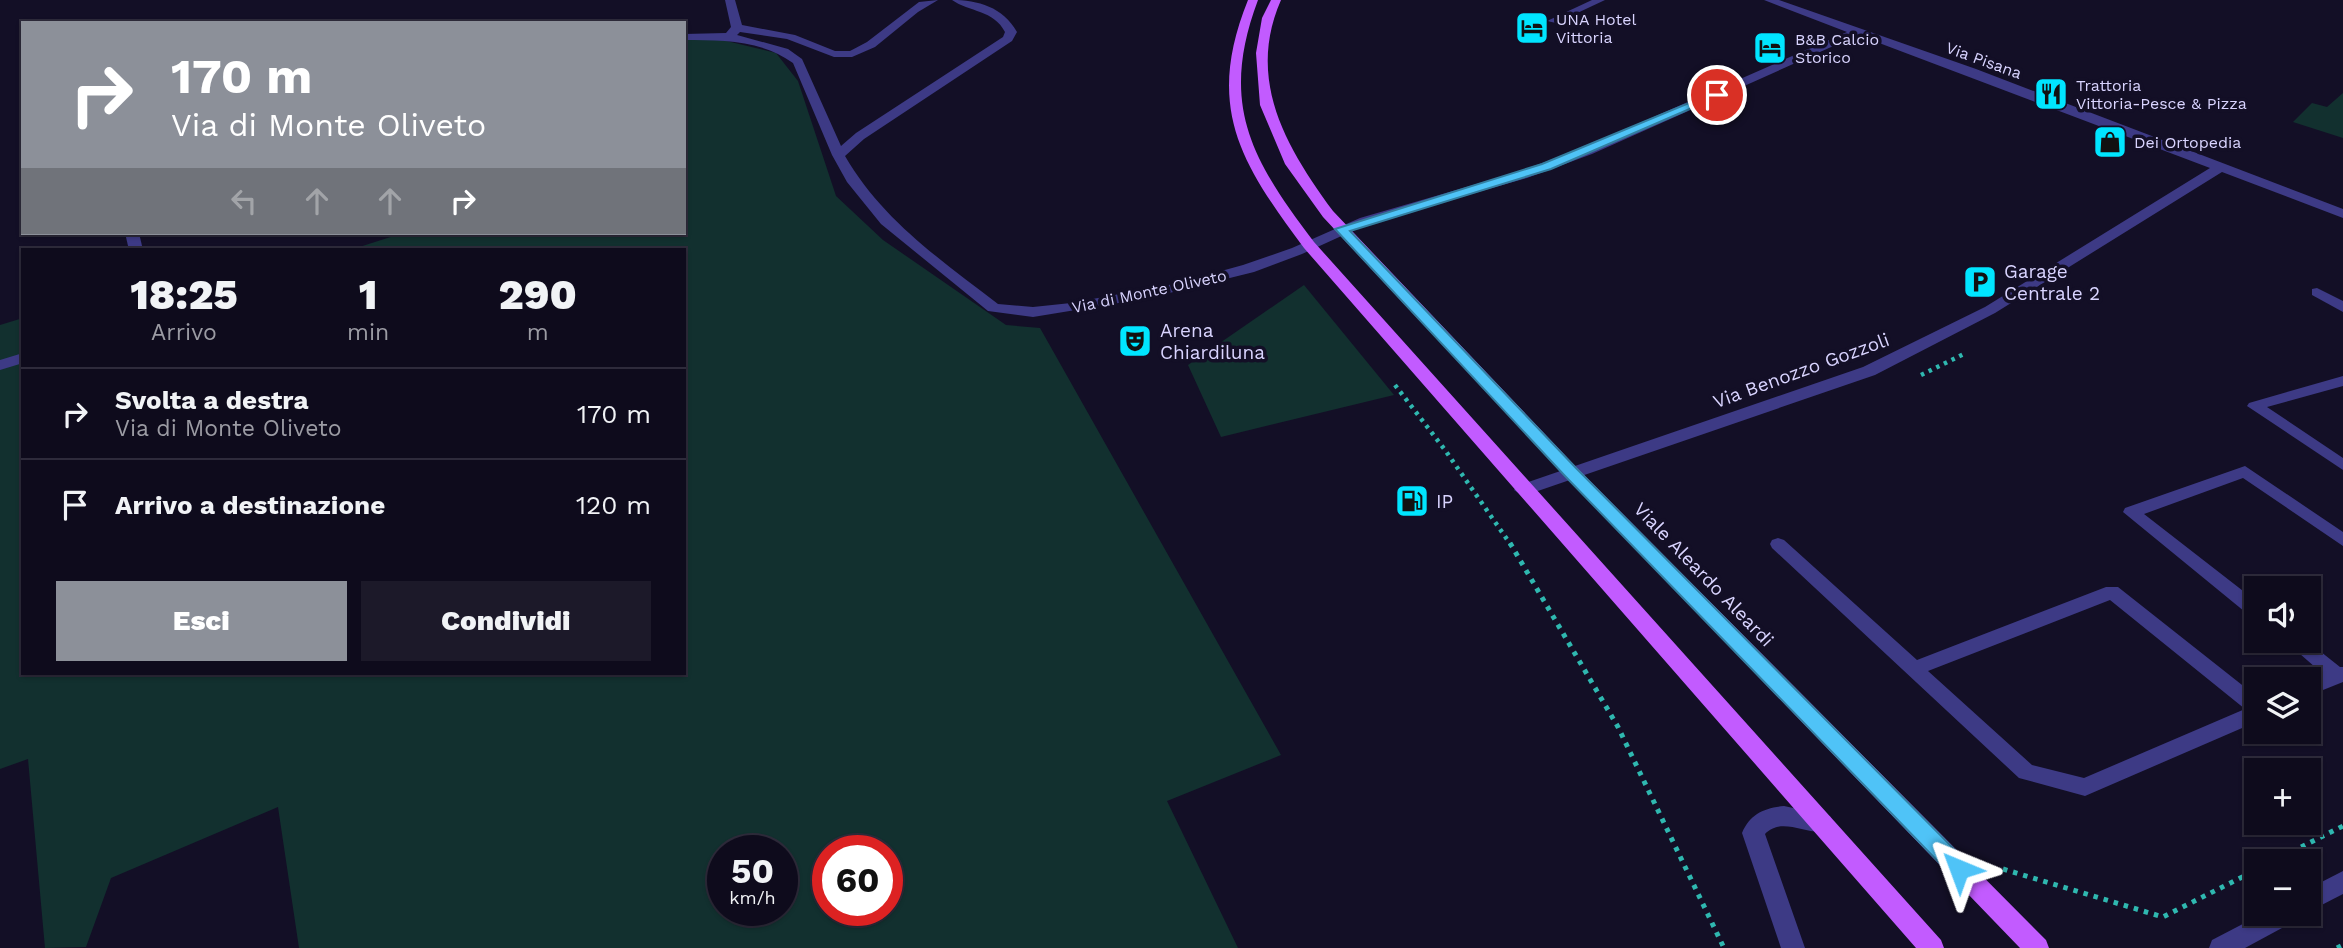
<!DOCTYPE html>
<html lang="it">
<meta charset="utf-8">
<style>
:root{--surface:#0e0b1c;--page:#1c1929;--text:#f1f3f6;--muted:#9b9ba3;--line:#2e2b3b;--accent:#8c9099}
body{margin:0;font-family:"Work Sans",sans-serif;background:var(--page);color:var(--text);height:100vh;display:flex;flex-direction:column;font-size:26px;white-space:nowrap}
*{box-sizing:border-box;margin:0}
p{font-size:23px;color:var(--muted)}
.icon{flex:none;width:38px;height:38px;fill:none;stroke:currentColor;stroke-width:2;stroke-linecap:round;stroke-linejoin:round}
.map{position:relative;flex:1;overflow:hidden}
.panel{position:absolute;left:21px;top:248px;width:665px;height:427px;display:flex;flex-direction:column;background:var(--surface);border-radius:0px;box-shadow:0 2px 5px #0004,0 0 0 2px var(--line)}
.panel>*{flex:none}
.banner{position:absolute;left:21px;top:21px;width:665px;height:214px;border-radius:0px;box-shadow:0 2px 5px #0004,0 0 0 2px var(--line);background:#8c9099;color:#fff;overflow:hidden}
.controls{position:absolute;left:2244px;top:576px;display:grid;gap:14px}
.controls a{display:grid;place-items:center;width:77px;height:77px;border-radius:0px;background:var(--surface);box-shadow:0 2px 5px #0004,0 0 0 2px var(--line);font-size:35px}
.speed{position:absolute;left:707px;top:835px;display:flex;gap:14px;font-size:35px;font-weight:700;text-align:center}
.speed>*{display:grid;place-content:center;width:91px;height:91px;border-radius:50%;background:var(--surface);box-shadow:0 2px 5px #0004,0 0 0 2px var(--line);line-height:1}
.speed small{font-size:18px;font-weight:400}
.speed .limit{border:10px solid #d22;background:#fff;color:#111}
.pin{position:absolute;display:grid;place-items:center;width:60px;height:60px;color:#fff;margin:-30px;border:4px solid #fff;border-radius:50%;box-shadow:0 2px 7px #0007}
.me{position:absolute;width:77px;margin:-38px;rotate:316deg;stroke-linejoin:round;filter:drop-shadow(0 0 5px #0008)}
.turn{display:flex;align-items:center;gap:24px;height:147px;padding:0 35px;font-size:32px}
.turn .icon{width:91px;height:91px;stroke-width:2.5}
.turn b{display:block;font-size:49px;line-height:60px}
.lanes{display:flex;align-items:center;height:66px;padding:0 35px;background:#0003;justify-content:center;gap:35px;direction:ltr}
.lanes .off{opacity:.35}
.eta{display:flex;justify-content:space-evenly;align-items:center;height:119px;text-align:center}
.eta b{font-size:42px;font-weight:800;line-height:49px}
.button{display:flex;gap:14px;margin-top:auto;padding:14px 35px}
.button a{flex:1;height:80px;border-radius:0px;background:var(--accent);color:#fff;font-size:28px;font-weight:800;line-height:80px;text-align:center}
.button a+a{background:var(--page);color:var(--text)}
ul{padding:0;list-style:none}
li{display:flex;align-items:center;gap:21px;height:91px;padding:0 35px;border-top:2px solid var(--line)}
li div{flex:1}
li b{display:block;font-size:26px}
li em{font-style:normal}
.map>svg:first-child{display:block}
.green{fill:#12302f;fill-rule:evenodd}
.lines{fill:none;stroke-linecap:round;stroke-linejoin:round}
.path-far1{stroke:#2fb8b0;stroke-width:4.5;stroke-dasharray:3.5 5;stroke-linecap:butt}
.path{stroke:#2fb8b0;stroke-width:5;stroke-dasharray:4.5 6;stroke-linecap:butt}
.lane{fill:#3d3a85;fill-rule:evenodd}
.street{fill:#3d3a85;fill-rule:evenodd}
.primary{fill:#c25bff;fill-rule:evenodd}
.route{fill:#4fc3f7;stroke:#337fa1;stroke-width:2}
.labels{text-anchor:middle;stroke-width:7;stroke-linejoin:round;paint-order:stroke}
.far-poi-label{font-size:16px;fill:#d9d4ff;stroke:#130f26;text-anchor:start}
.far-street-label{font-size:16px;fill:#d9d4ff;stroke:#130f26}
.poi-label{font-size:19px;fill:#d9d4ff;stroke:#130f26;text-anchor:start}
.street-label{font-size:19px;fill:#d9d4ff;stroke:#130f26}
</style>
<div class="map">
<svg width="2343" height="948" viewBox="0 0 2343 948">
<rect width="100%" height="100%" fill="#130f26"/>
<g class="green">
<path d="M 714,38 L 776,53 L 798,81 L 836,196 L 883,240 L 1006,325 L 1040,328 L 1281,755 L 1167,801 L 1238,948 L 299,948 L 278,807 L 111,878 L 86,947 L 45,948 L 28,759 L 0,769 L 0,325 L 23,318 L 23,674 L 684,674 L 684,250 L 350,250 L 403,233 L 684,233 L 684,39 ZM 723,850 L 782,850 L 782,910 L 723,910 ZM 828,850 L 887,850 L 887,910 L 828,910 Z"/>
<polygon points="2343,93 2343,138 2293,122 2312,103 2327,107"/>
<polygon points="1304,285 1394,395 1221,437 1188,365"/>
</g>
<g class="lines">
<g class="path-far1">
<polyline points="1921,375 1966,353"/>
<polyline points="1395,385 1445,450 1511,545"/>
</g>
<g class="path">
<polyline points="1510,543 1618,727 1724,948"/>
<polyline points="2273,861 2343,826"/>
<polyline points="2003,869 2163,917 2256,870"/>
<polyline points="2337,948 2343,945"/>
</g>
<g class="lane">
<polygon points="1592,0 1605,0 1556,23 1547,21"/>
<polygon points="2343,376 2343,386 2267,407 2343,458 2343,470 2247,406 2249,403"/>
<polygon points="2245,466 2343,532 2343,546 2243,478 2144,514 2256,601 2256,618 2250,616 2123,512 2125,508"/>
<path d="M 1778,538 L 1784,540 L 1917,660 L 2106,587 L 2118,587 L 2256,696 L 2256,722 L 2085,796 L 2019,778 L 1772,548 L 1770,544 L 1772,540 ZM 2110,600 L 2245,709 L 2084,778 L 2032,765 L 1928,671 Z"/>
<polygon points="2284,640 2306,640 2340,667 2343,667 2343,682 2308,696 2308,681 2323,674"/>
</g>
<g class="street">
<path d="M 725,0 L 735,0 L 742,25 L 795,35 L 835,51 L 850,51 L 867,42 L 919,2 L 938,0 L 918,12 L 875,47 L 852,57 L 834,57 L 787,39 L 740,32 L 737,35 L 788,49 L 802,59 L 841,146 L 856,133 L 1003,37 L 1005,32 C 994,10 969,12 952,0 C 978,0 1003,7 1017,32 L 1012,41 L 864,139 L 845,156 C 882,220 941,260 998,304 L 1033,307 L 1071,303 L 1174,284 L 1243,265 L 1292,248 L 1360,218 L 1518,172 L 1583,148 L 1847,32 L 1764,0 L 1779,0 L 1976,69 L 2343,209 L 2343,218 L 2222,172 L 1995,313 L 1875,375 L 1523,496 L 1514,490 L 1517,486 L 1863,367 L 1985,307 L 2210,168 L 1858,35 L 1592,154 L 1527,178 L 1370,223 L 1302,254 L 1254,272 L 1149,298 L 1033,317 L 988,311 L 881,224 L 847,182 L 832,155 L 793,63 C 761,40 722,40 684,40 L 684,34 L 726,33 L 731,27 Z"/>
<polygon points="125,233 139,233 143,250 129,250"/>
<polygon points="2317,288 2343,301 2343,312 2312,295 2312,289"/>
<polygon points="23,353 23,363 0,370 0,360"/>
<path d="M 1784,806 L 1830,816 L 1833,823 L 1830,830 C 1809,838 1783,815 1765,834 L 1805,948 L 1781,948 L 1742,833 C 1750,814 1764,808 1784,806 Z"/>
<polygon points="2343,871 2343,894 2308,912 2308,889"/>
<polygon points="2262,914 2297,914 2293,922 2245,948 2209,948 2212,940"/>
</g>
<g class="primary">
<path d="M 1248,0 L 1258,0 C 1219,104 1251,159 1314,242 L 1941,940 L 1944,948 L 1916,948 L 1304,248 C 1240,162 1205,107 1248,0 Z"/>
<path d="M 1271,0 L 1281,0 C 1246,80 1286,147 1333,211 L 1577,468 L 2046,940 L 2049,948 L 2020,948 L 1565,476 L 1323,217 L 1285,164 L 1260,105 L 1256,53 L 1262,18 Z"/>
</g>
</g>
<polygon class="route" points="1713,93 1722,95 1551,169 1350,231 1576,468 1967,862 1970,869 1967,876 1959,878 1952,876 1565,476 1335,229 1542,164"/>
<defs>
<symbol id="hotel-square" viewBox="-11 -11 22 22"><rect x="-9" y="-9" width="18" height="18" rx="4" fill="#00e5ff" stroke="#130f26"/><path d="M-6-4.5h1.5V1H6V5H4.5V3h-9V5H-6ZM-4 0a1.8 1.8 0 1 1 3.6 0ZM.5 0V-2.5h3Q6-2.5 6 0Z" fill="#111"/></symbol>
<symbol id="restaurant-square" viewBox="-11 -11 22 22"><rect x="-9" y="-9" width="18" height="18" rx="4" fill="#00e5ff" stroke="#130f26"/><path d="M-5-6h1v4h1v-4h1v4h1v-4h1v5L-1.5 .5V6h-2V.5L-5-1ZM5-6V6H3V1.5H1.5Q1.5-4 5-6Z" fill="#111"/></symbol>
<symbol id="shop-square" viewBox="-11 -11 22 22"><rect x="-9" y="-9" width="18" height="18" rx="4" fill="#00e5ff" stroke="#130f26"/><path d="M-5-2.5h2.3a2.7 3.5 0 0 1 5.4 0H5L5.5 6h-11ZM-1.5-2.5h3a1.5 2.3 0 0 0-3 0Z" fill="#111"/></symbol>
<symbol id="parking-square" viewBox="-11 -11 22 22"><rect x="-9" y="-9" width="18" height="18" rx="4" fill="#00e5ff" stroke="#130f26"/><path d="M-3.5-5.5H1a3.5 3.5 0 0 1 0 7H-1V5.5H-3.5ZM-1-3.4V-.6H.8a1.4 1.4 0 0 0 0-2.8Z" fill="#111"/></symbol>
<symbol id="theatre-square" viewBox="-11 -11 22 22"><rect x="-9" y="-9" width="18" height="18" rx="4" fill="#00e5ff" stroke="#130f26"/><path d="M-5-5.5Q0-4 5-5.5V0Q5 5 0 6Q-5 5-5 0ZM-3.3-2.5H-1v1.5H-3.3ZM1-2.5H3.3v1.5H1ZM-2.8 1Q0 5.5 2.8 1Z" fill="#111"/></symbol>
<symbol id="fuel-square" viewBox="-11 -11 22 22"><rect x="-9" y="-9" width="18" height="18" rx="4" fill="#00e5ff" stroke="#130f26"/><path d="M-5.5-6h7V0h2V4h1.3V-2.5L3-4.5l.8-.8L6-3V5H2.5V1h-1V6h-7ZM-4.2-4.7v3.2H.2V-4.7Z" fill="#111"/></symbol>
</defs>
<g fill-rule="evenodd">
<use href="#hotel-square" x="1513" y="9" width="38" height="38"/>
<use href="#hotel-square" x="1751" y="29" width="38" height="38"/>
<use href="#restaurant-square" x="2032" y="75" width="38" height="38"/>
<use href="#shop-square" x="2091" y="123" width="38" height="38"/>
<use href="#parking-square" x="1961" y="263" width="38" height="38"/>
<use href="#theatre-square" x="1116" y="322" width="38" height="38"/>
<use href="#fuel-square" x="1393" y="482" width="38" height="38"/>
</g>
<g class="labels">
<g class="far-poi-label">
<text x="1556" y="25">UNA Hotel<tspan x="1556" dy="18">Vittoria</tspan></text>
<text x="1795" y="45">B&amp;B Calcio<tspan x="1795" dy="18">Storico</tspan></text>
<text x="2076" y="91">Trattoria<tspan x="2076" dy="18">Vittoria-Pesce &amp; Pizza</tspan></text>
<text x="2134" y="148">Dei Ortopedia</text>
</g>
<g class="far-street-label">
<text transform="translate(1984 60) rotate(20)" y="6">Via Pisana</text>
<text transform="translate(1149 291) rotate(-12)" y="6">Via di Monte Oliveto</text>
</g>
<g class="poi-label">
<text x="2004" y="278">Garage<tspan x="2004" dy="22">Centrale 2</tspan></text>
<text x="1160" y="337">Arena<tspan x="1160" dy="22">Chiardiluna</tspan></text>
<text x="1436" y="508">IP</text>
</g>
<g class="street-label">
<text transform="translate(1801 370) rotate(-20)" y="7">Via Benozzo Gozzoli</text>
<text transform="translate(1704 574) rotate(46)" y="7">Viale Aleardo Aleardi</text>
</g>
</g>
</svg>
<div class="controls">
<a><svg class="icon" aria-label="sound" viewBox="0 0 24 24"><path d="M4 9h4l5-4v14l-5-4H4zM17 9q2 3 0 6"/></svg></a>
<a><svg class="icon" aria-label="layers" viewBox="0 0 24 24"><path d="M12 4l9 5-9 5-9-5zM3 14l9 5 9-5"/></svg></a>
<a>+</a>
<a>−</a>
</div>
<div class="speed"><div>50<small>km/h</small></div><div class="limit">60</div></div>
<div class="pin" style="left:1717px;top:95px;background:#d93025"><svg class="icon" aria-label="arrive" viewBox="0 0 24 24"><path d="M6 21V4h12l-3 4 3 4H6"/></svg></div>
<svg class="me" style="left:1959px;top:869px" viewBox="-20 -20 40 40"><path d="M0-17L14 15 0 8-14 15z" fill="#4fc3f7" stroke="#fff" stroke-width="4"/></svg>
<div class="banner">
<div class="turn"><svg class="icon" aria-label="right" viewBox="0 0 24 24"><path d="M7 20v-9h11M14 6l5 5-5 5"/></svg><div><b>170 m</b>Via di Monte Oliveto</div></div>
<div class="lanes"><svg class="icon off" aria-label="left" viewBox="0 0 24 24"><path d="M17 20v-9H6M10 6l-5 5 5 5"/></svg><svg class="icon off" aria-label="ahead" viewBox="0 0 24 24"><path d="M12 20V5M6 11l6-6 6 6"/></svg><svg class="icon off" aria-label="ahead" viewBox="0 0 24 24"><path d="M12 20V5M6 11l6-6 6 6"/></svg><svg class="icon" aria-label="right" viewBox="0 0 24 24"><path d="M7 20v-9h11M14 6l5 5-5 5"/></svg></div>
</div>
<section class="panel">
<div class="eta">
<div><b>18:25</b><p>Arrivo</p></div>
<div><b>1</b><p>min</p></div>
<div><b>290</b><p>m</p></div>
</div>
<ul>
<li><svg class="icon" aria-label="right" viewBox="0 0 24 24"><path d="M7 20v-9h11M14 6l5 5-5 5"/></svg><div><b>Svolta a destra</b><p>Via di Monte Oliveto</p></div><em>170 m</em></li>
<li><svg class="icon" aria-label="arrive" viewBox="0 0 24 24"><path d="M6 21V4h12l-3 4 3 4H6"/></svg><div><b>Arrivo a destinazione</b></div><em>120 m</em></li>
</ul>
<div class="button"><a>Esci</a><a>Condividi</a></div>
</section>
</div>
